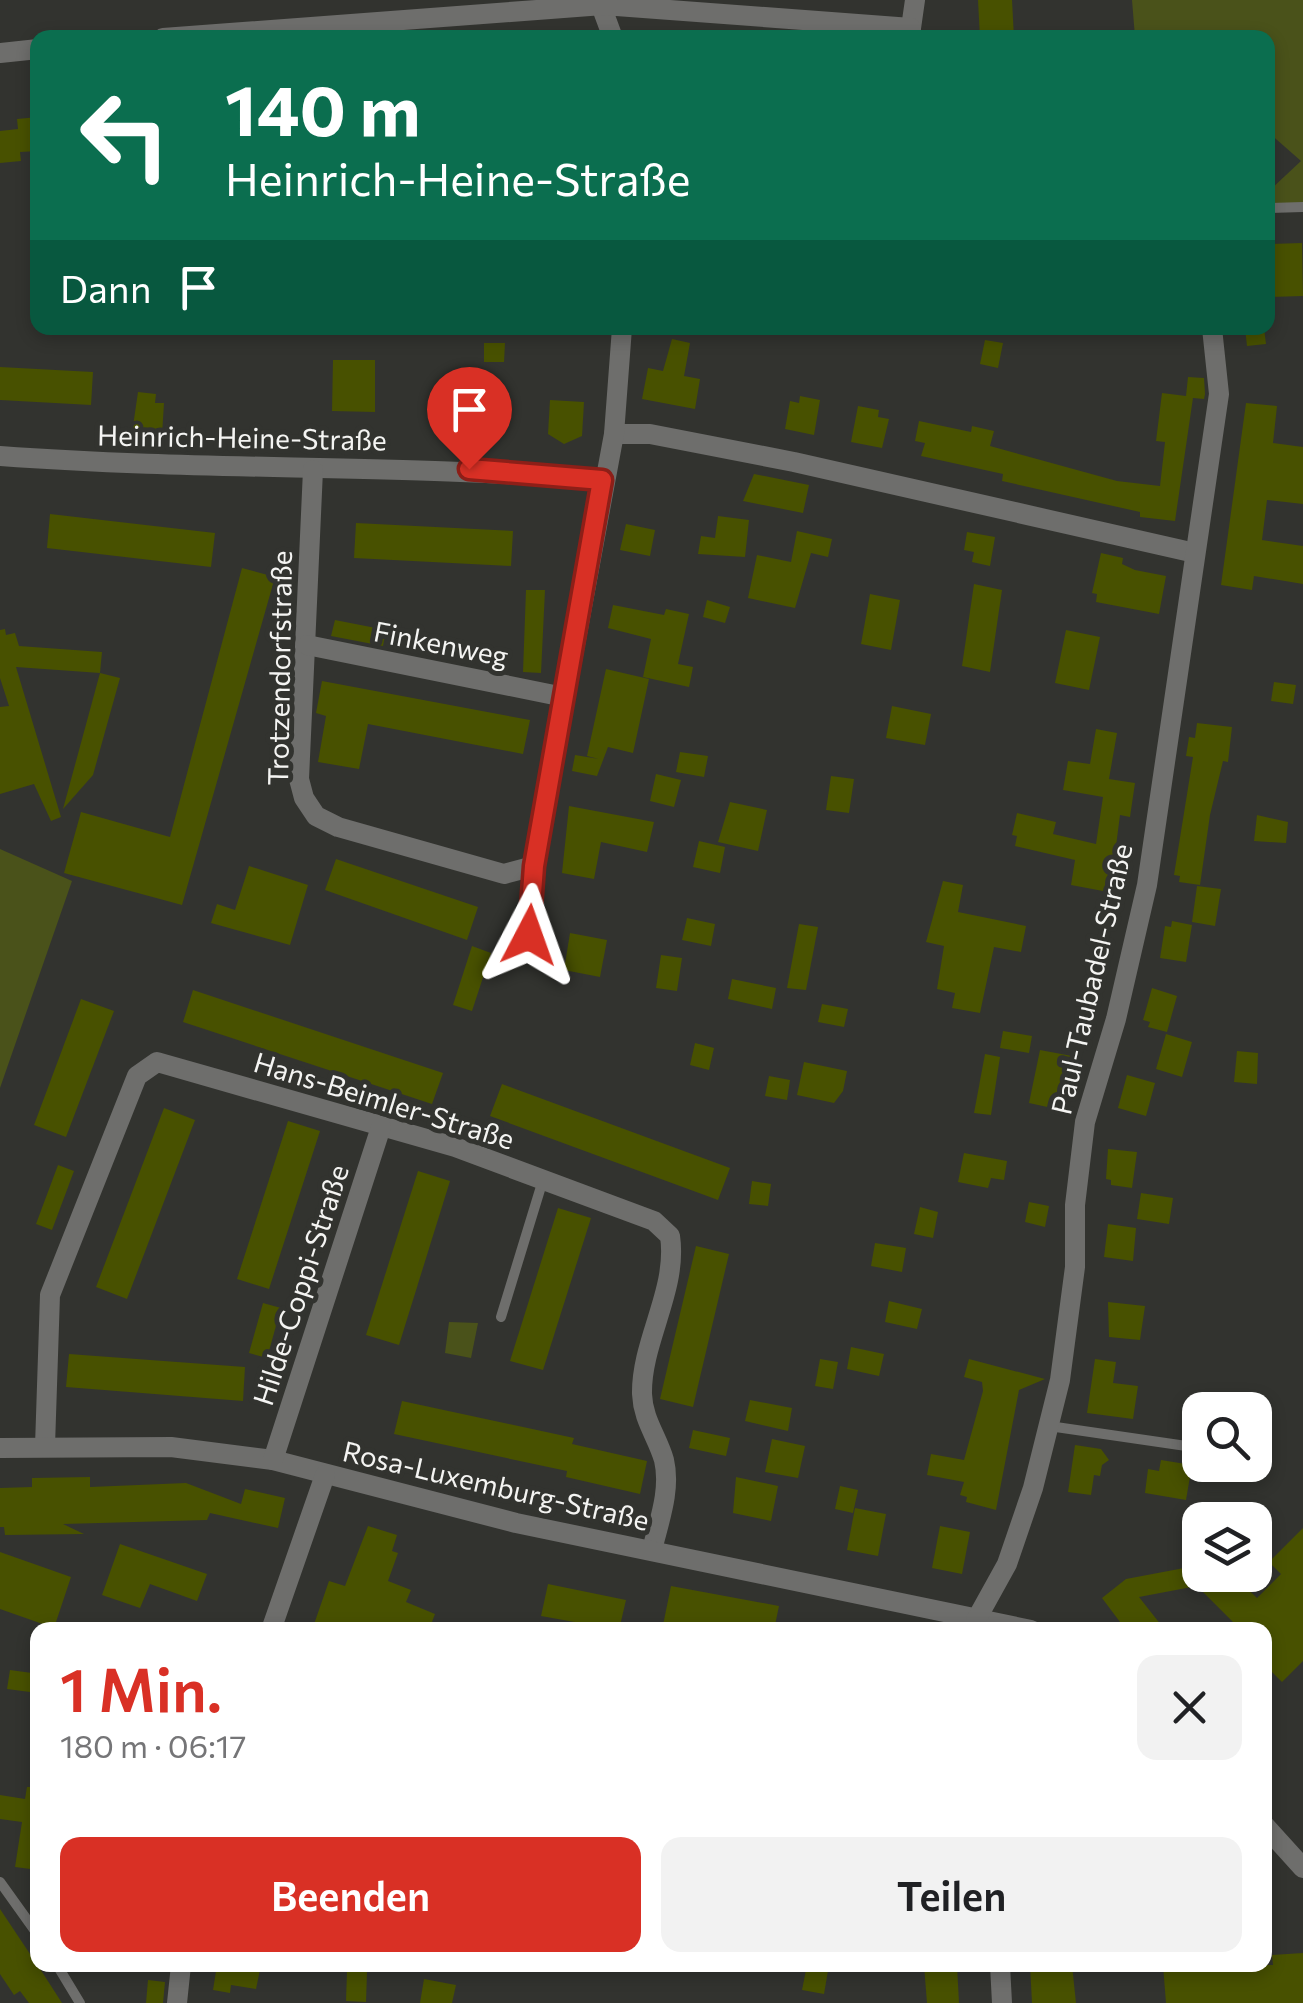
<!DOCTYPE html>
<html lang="de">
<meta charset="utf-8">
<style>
:root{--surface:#fff;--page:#f2f2f2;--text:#202124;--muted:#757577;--accent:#d93025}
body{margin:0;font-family:Commissioner,sans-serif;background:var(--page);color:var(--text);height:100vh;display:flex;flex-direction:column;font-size:38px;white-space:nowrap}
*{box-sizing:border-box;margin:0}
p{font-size:32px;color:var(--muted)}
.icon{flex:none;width:55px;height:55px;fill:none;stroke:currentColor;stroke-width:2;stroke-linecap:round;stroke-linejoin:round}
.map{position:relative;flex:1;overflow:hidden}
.panel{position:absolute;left:30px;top:1622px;width:1242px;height:350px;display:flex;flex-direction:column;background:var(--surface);border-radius:20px;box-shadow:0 5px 15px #0003}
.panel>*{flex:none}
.top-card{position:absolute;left:30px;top:30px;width:1245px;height:305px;border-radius:20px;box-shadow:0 5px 15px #0003;background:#0b6e4f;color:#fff;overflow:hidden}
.tools{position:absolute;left:1182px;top:1392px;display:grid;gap:20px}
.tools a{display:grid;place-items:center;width:90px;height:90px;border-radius:20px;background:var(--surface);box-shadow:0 5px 15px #0003;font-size:50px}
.pin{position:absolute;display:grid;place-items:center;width:85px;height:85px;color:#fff;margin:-102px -42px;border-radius:50% 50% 50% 0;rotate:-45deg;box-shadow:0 0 10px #0007}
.pin .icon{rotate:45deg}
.me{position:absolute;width:110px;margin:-55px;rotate:4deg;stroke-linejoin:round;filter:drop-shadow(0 0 8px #0008)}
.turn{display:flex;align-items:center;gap:35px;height:210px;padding:0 30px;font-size:45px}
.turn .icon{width:130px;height:130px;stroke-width:2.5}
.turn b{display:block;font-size:70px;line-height:85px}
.then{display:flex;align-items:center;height:95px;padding:0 30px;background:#0003;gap:20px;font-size:38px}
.round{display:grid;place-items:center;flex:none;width:105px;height:105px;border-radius:20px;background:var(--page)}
.summary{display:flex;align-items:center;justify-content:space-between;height:170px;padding:0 30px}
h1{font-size:60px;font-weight:600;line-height:75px;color:var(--accent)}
.primary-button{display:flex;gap:20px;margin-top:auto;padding:20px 30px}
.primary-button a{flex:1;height:115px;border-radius:20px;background:var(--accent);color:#fff;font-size:40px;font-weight:600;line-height:115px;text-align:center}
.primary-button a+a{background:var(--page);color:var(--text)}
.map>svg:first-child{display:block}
.green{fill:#4a521a}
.building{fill:#485100}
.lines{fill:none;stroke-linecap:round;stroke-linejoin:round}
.service{stroke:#6e6e6c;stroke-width:10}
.minor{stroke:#6e6e6c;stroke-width:20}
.route-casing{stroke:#8d1f18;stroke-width:25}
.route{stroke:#d93025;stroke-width:18}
.labels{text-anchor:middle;stroke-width:10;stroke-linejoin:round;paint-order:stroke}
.street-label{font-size:28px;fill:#f4f4f2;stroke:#32332f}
</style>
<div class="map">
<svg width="1303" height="2003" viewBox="0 0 1303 2003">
<rect width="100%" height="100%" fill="#32332f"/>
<g class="green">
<polygon points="1132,0 1303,0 1303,203 1268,204 1268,192 1301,161 1268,132 1268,38 1135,37"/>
<polygon points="0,849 72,881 0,1088"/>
<polygon points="449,1322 478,1323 471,1358 445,1353"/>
</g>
<g class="building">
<polygon points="978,0 1012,0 1014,38 980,38"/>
<polygon points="38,117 38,151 20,152 21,161 0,163 0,131 18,129 17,119"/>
<polygon points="1302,243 1303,296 1268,297 1268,244"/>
<polygon points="1245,328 1264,328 1266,344 1247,346"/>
<polygon points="672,339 690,343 684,376 700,379 695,409 642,399 648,368 663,371"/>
<polygon points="985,340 1003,343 998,368 980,364"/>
<polygon points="484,343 505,343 504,362 484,362"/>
<polygon points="333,360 375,360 375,412 332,411"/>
<polygon points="0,367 93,372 91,405 0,400"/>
<polygon points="1188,377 1204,378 1205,394 1204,399 1193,398 1175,521 1140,517 1140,512 1002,481 1003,474 921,456 925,443 915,441 919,421 971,432 972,426 994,431 990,446 1117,481 1160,486 1165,442 1156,441 1162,393 1186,396"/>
<polygon points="138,392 156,394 155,403 164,403 162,435 132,433"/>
<polygon points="800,396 820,400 814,435 785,429 790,401 799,403"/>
<polygon points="550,400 584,402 582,436 564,444 548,434"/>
<polygon points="1246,403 1277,406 1273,443 1303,447 1303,504 1267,500 1262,540 1303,546 1303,584 1254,576 1252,590 1221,585"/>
<polygon points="858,406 879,410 878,417 889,419 882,448 851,442"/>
<polygon points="451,409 466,409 466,436 436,436 435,410"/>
<polygon points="754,474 809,485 803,513 743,501"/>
<polygon points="50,514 215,533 211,567 47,548"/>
<polygon points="718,516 749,520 745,557 698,554 701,536 715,538"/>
<polygon points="356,523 513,531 511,566 354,558"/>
<polygon points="626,524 655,530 650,556 620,550"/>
<polygon points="797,531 832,539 828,557 811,553 795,608 748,598 757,555 791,562"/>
<polygon points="967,532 995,537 990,566 972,562 974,552 964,550"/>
<polygon points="1101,553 1123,558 1122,564 1135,570 1166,576 1159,614 1096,602 1097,594 1092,593"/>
<polygon points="242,568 275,577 182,905 64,873 81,812 170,837"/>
<polygon points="974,584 1002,590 990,672 962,666"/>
<polygon points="526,590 545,590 541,673 523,672"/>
<polygon points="870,594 900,600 891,650 861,644"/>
<polygon points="707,600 730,607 725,623 703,617"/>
<polygon points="613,605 664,615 666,609 689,614 678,664 693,667 689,687 643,677 651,639 608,628"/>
<polygon points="335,620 386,630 383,646 331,636"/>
<polygon points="5,629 6,635 15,633 19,646 102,652 100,673 16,667 61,817 51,821 34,784 0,794 0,707 9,706 0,678 0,630"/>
<polygon points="1066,630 1100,637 1089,690 1055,683"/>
<polygon points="606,669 649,679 633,753 608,747 597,776 572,771 575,755 599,759 587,756"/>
<polygon points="100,673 120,678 93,775 63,809"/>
<polygon points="322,681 530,720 523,754 368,724 359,769 318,762 326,716 316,713"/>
<polygon points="1274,682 1296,685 1293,704 1271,701"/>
<polygon points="892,706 931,714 925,745 886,738"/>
<polygon points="1197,723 1232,727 1228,762 1223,761 1210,815 1200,885 1179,882 1180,876 1174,875 1193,757 1186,756 1189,737 1195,738"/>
<polygon points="1096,729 1117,733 1109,779 1135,783 1130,817 1120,815 1115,854 1123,856 1120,869 1124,870 1119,894 1071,885 1075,860 1015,846 1017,836 1012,835 1017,813 1056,822 1053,834 1096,844 1103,797 1063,790 1068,761 1090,764"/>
<polygon points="680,752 708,756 704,777 676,772"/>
<polygon points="656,774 681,780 674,807 650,801"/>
<polygon points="831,776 854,779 849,813 826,810"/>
<polygon points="730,802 767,810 758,851 718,842"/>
<polygon points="569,806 654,822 647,852 601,842 594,879 562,873"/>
<polygon points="1257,815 1288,822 1286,843 1254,841"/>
<polygon points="699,841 725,847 720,873 693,867"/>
<polygon points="336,859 478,907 467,940 325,890"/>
<polygon points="249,866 308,885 290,945 211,923 217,904 235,910"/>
<polygon points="943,881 963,885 958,912 1026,926 1021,952 994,947 980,1013 952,1008 955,993 937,989 944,946 926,942"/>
<polygon points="1197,886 1221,889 1215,926 1192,922"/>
<polygon points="687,918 715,924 711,946 682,940"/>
<polygon points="1172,921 1192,925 1186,962 1160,958 1165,926 1171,927"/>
<polygon points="799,924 818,927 806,990 787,988"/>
<polygon points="570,933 607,940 600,977 564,970"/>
<polygon points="472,946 491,953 472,1011 453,1005"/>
<polygon points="661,955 682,958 677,991 656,988"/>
<polygon points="732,979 776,988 772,1009 728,999"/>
<polygon points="1152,988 1177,996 1167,1032 1148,1027 1150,1022 1143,1020"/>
<polygon points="193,990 443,1073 432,1104 183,1022"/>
<polygon points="81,999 114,1011 66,1137 34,1125"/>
<polygon points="822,1004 848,1009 844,1027 818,1022"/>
<polygon points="1003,1031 1032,1036 1029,1053 1000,1048"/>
<polygon points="1166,1034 1192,1042 1182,1077 1156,1069"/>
<polygon points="695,1043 714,1048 709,1070 690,1065"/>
<polygon points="1040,1050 1072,1056 1061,1110 1029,1103"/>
<polygon points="1237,1051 1258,1053 1257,1084 1234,1082"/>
<polygon points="985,1054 1000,1057 991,1115 974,1113"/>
<polygon points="804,1062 847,1071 843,1091 834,1103 797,1095"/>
<polygon points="1127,1075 1155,1083 1146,1116 1118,1108"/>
<polygon points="769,1076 790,1080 787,1100 765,1096"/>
<polygon points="502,1084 730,1168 718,1200 490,1116"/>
<polygon points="164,1108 195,1120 127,1299 96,1287"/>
<polygon points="288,1121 320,1131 269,1289 237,1279"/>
<polygon points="1108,1149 1137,1152 1132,1188 1111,1185 1111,1180 1106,1179"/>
<polygon points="964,1153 1007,1161 1004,1180 991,1178 988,1188 958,1182"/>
<polygon points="58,1165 74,1171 52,1230 36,1224"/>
<polygon points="418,1171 450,1181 399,1345 366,1335"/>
<polygon points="752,1181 771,1184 768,1206 749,1204"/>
<polygon points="1141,1193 1173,1198 1169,1224 1137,1219"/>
<polygon points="1029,1202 1049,1206 1045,1227 1025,1222"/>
<polygon points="920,1207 938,1212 933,1238 914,1234"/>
<polygon points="558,1208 591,1218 543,1370 510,1361"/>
<polygon points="1108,1224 1136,1228 1133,1261 1104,1257"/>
<polygon points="875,1243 906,1248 902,1272 871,1266"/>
<polygon points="696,1246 729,1254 693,1407 660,1399"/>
<polygon points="889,1301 922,1309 917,1329 885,1322"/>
<polygon points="1108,1302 1145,1306 1140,1340 1109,1337"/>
<polygon points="263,1303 281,1308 267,1358 249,1353"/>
<polygon points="851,1347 884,1354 879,1376 847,1369"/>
<polygon points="69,1354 245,1367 243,1401 66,1387"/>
<polygon points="820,1359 838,1362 833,1389 815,1386"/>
<polygon points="969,1359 1045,1379 1019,1390 996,1510 966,1502 967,1497 960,1495 964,1482 927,1475 931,1454 964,1460 983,1391 982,1382 964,1377"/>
<polygon points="1095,1359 1116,1362 1113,1383 1138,1386 1133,1419 1087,1413"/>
<polygon points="750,1400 792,1408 788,1431 745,1421"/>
<polygon points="402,1401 574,1438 572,1444 647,1461 640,1494 566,1477 567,1471 394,1434"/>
<polygon points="693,1430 730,1438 726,1456 689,1448"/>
<polygon points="772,1439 805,1446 798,1478 765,1472"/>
<polygon points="1075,1445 1101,1449 1109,1460 1102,1465 1100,1476 1094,1475 1091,1495 1068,1492"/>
<polygon points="1161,1460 1192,1465 1186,1500 1145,1493 1148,1469 1159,1471"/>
<polygon points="90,1477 90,1487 186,1483 241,1504 245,1489 285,1498 278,1528 210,1513 207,1520 63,1524 84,1534 5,1535 4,1527 0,1527 0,1488 32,1487 32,1478"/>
<polygon points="736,1477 778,1486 771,1521 733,1513"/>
<polygon points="840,1486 858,1490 853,1513 835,1509"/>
<polygon points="855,1508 886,1514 878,1556 847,1550"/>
<polygon points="368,1526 397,1535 392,1551 398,1553 388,1581 411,1590 406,1602 435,1614 429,1630 312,1630 329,1581 345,1586"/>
<polygon points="940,1526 970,1532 962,1574 932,1568"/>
<polygon points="1303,1528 1303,1661 1282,1682 1265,1665 1265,1630 1241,1630 1197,1586 1139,1597 1165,1630 1126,1630 1102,1598 1126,1579 1200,1565 1200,1575 1233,1575 1257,1598 1281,1574 1269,1562"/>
<polygon points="120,1544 207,1574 197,1601 150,1584 140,1608 102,1595"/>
<polygon points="0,1552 71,1577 54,1628 0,1609"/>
<polygon points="548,1584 626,1600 619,1630 541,1616"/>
<polygon points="671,1586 779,1606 774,1630 662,1630"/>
<polygon points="10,1670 32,1673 30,1692 7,1689"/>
<polygon points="27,1787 38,1787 38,1870 15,1867 22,1822 0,1819 0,1795 25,1799"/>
<polygon points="0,1909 44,1975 62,2003 29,2003 20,1991 14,1995 0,1974"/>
<polygon points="1303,1953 1303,2003 1166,2003 1163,1965 1273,1965 1272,1955"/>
<polygon points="217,1965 261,1965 256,1989 231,1985 230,1993 213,1990"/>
<polygon points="807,1965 829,1965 824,1994 802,1990"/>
<polygon points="924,1965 957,1965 959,2003 927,2003"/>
<polygon points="1030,1965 1072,1965 1076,2003 1032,2003"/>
<polygon points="347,1971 367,1972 366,2002 346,2001"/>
<polygon points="424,1979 456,1985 452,2003 420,2003"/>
<polygon points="148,1980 165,1982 163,2003 146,2003"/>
</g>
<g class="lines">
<g class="service">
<polyline points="1268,208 1303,207"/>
<polyline points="501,1317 543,1180"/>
<polyline points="1049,1426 1200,1448"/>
<polyline points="0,1882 38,1935"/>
<polyline points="57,1965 80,2003"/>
</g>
<g class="minor">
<polyline points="599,0 613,38"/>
<polyline points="911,28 915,0"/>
<polyline points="163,38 603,5 911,28"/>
<polyline points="0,53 38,49"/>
<polyline points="614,434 650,434 794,462 1195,553"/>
<path d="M 0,456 C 201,471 402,464 602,480"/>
<polyline points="313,470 299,779 304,798 316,816 338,827 504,874 534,866"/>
<polyline points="307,645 564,697"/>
<polyline points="529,935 534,866 614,434 622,328"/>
<path d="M 45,1446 L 50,1295 L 137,1076 L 157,1062 L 455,1147 L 654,1221 L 670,1236 C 678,1290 641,1341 642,1394 C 643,1420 657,1436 664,1460 C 671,1490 659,1521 652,1550"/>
<polyline points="0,1448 171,1447 273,1460 516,1523 1031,1630"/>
<polyline points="273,1460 381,1127"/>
<polyline points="271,1630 325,1475"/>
<polyline points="976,1630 976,1620 1007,1564 1033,1488 1060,1380 1075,1267 1075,1205 1085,1122 1116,1019 1147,885 1219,394 1212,328"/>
<polyline points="1265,1826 1303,1868"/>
<polyline points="1000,1965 1002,2003"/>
<polyline points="177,2003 181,1965"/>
</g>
</g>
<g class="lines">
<defs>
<polyline id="route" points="469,469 602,480 534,866 529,935"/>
</defs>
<use href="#route" class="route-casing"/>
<use href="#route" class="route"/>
</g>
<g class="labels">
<g class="street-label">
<text transform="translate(242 438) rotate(1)" y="10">Heinrich-Heine-Straße</text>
<text transform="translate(441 644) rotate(11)" y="10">Finkenweg</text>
<text transform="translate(280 668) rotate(-89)" y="10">Trotzendorfstraße</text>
<text transform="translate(1092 979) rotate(-77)" y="10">Paul-Taubadel-Straße</text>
<text transform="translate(384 1101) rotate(17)" y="10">Hans-Beimler-Straße</text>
<text transform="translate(301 1285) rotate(-72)" y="10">Hilde-Coppi-Straße</text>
<text transform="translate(496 1486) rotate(13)" y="10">Rosa-Luxemburg-Straße</text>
</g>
</g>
</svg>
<div class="tools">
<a><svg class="icon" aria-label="search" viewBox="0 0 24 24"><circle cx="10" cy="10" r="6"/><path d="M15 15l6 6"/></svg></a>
<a><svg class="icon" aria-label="layers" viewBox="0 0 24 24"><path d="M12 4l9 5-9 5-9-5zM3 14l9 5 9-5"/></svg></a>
</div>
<div class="pin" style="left:469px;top:469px;background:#d93025"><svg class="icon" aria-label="arrive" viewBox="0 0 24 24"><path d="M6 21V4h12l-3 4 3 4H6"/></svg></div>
<svg class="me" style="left:529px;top:935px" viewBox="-20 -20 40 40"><path d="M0-17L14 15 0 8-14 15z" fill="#d93025" stroke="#fff" stroke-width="4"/></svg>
<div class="top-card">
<div class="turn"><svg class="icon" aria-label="left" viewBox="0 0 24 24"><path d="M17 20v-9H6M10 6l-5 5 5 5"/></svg><div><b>140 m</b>Heinrich-Heine-Straße</div></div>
<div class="then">Dann<svg class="icon" aria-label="arrive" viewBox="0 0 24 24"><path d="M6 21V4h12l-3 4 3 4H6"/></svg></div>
</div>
<section class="panel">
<div class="summary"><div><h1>1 Min.</h1><p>180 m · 06:17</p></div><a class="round"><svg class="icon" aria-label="close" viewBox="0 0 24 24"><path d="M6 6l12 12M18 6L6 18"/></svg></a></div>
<div class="primary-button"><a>Beenden</a><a>Teilen</a></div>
</section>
</div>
